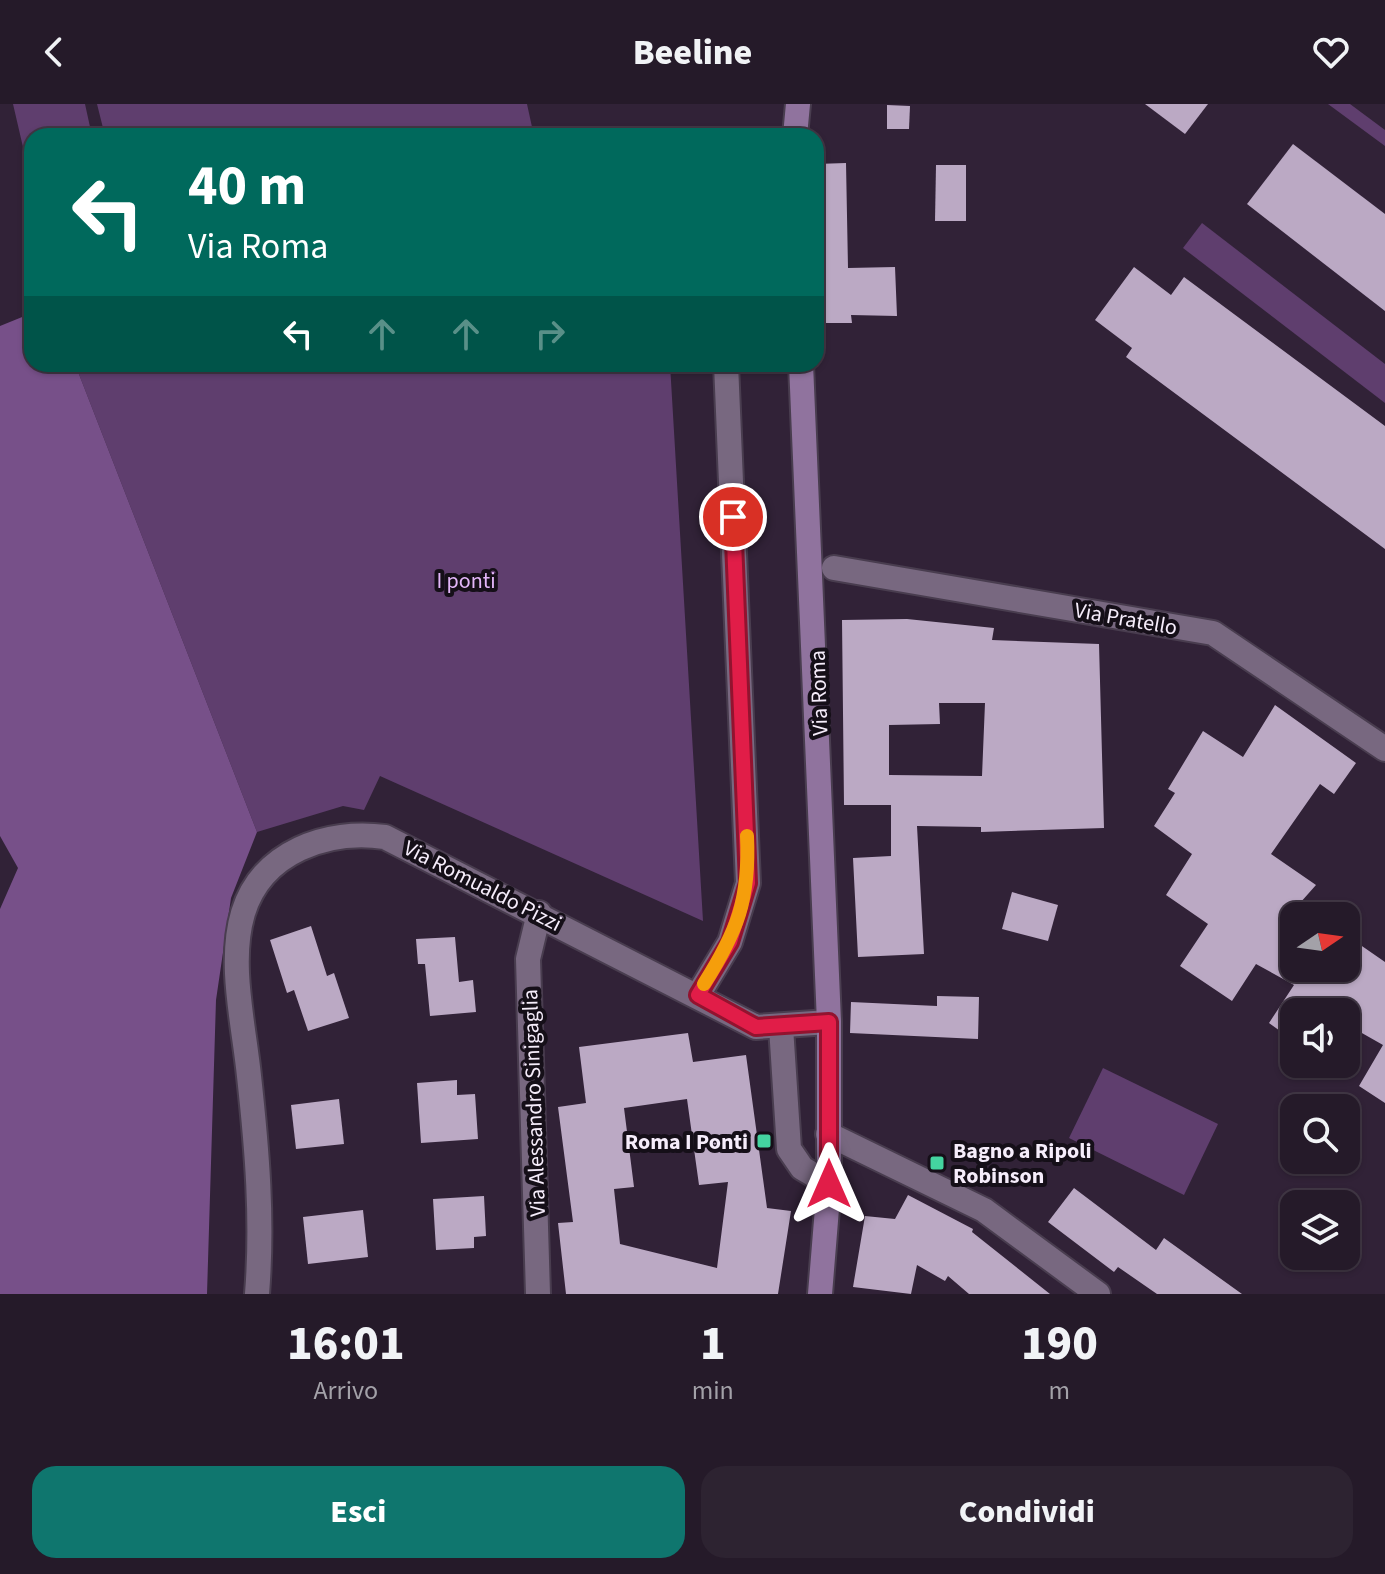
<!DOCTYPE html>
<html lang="it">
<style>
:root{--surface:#251a29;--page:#2d2331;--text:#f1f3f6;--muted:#a3a1a8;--line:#423846;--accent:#0f766e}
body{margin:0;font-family:"Source Sans 3",sans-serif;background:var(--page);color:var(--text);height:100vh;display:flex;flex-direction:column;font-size:30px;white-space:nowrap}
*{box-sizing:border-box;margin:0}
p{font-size:26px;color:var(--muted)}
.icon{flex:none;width:44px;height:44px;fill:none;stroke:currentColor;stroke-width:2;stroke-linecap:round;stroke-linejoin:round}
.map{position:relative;height:1190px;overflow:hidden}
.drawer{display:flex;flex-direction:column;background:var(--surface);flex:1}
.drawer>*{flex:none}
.guide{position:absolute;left:24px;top:24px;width:800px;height:244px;border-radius:24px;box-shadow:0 2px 6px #0004,0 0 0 2px var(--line);background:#00695c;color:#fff;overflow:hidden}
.needle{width:52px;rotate:77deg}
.buttons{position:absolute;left:1280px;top:798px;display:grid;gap:16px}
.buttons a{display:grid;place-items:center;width:80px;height:80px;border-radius:16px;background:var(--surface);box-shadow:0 2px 6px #0004,0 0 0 2px var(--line);font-size:40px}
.pin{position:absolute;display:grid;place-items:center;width:68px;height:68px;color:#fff;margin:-34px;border:4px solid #fff;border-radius:50%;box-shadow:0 2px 8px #0007}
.me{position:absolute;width:88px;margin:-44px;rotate:0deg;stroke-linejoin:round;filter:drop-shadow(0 0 6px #0008)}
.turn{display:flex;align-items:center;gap:28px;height:168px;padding:0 32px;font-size:36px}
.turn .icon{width:104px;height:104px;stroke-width:2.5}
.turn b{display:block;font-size:56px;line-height:68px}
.lanes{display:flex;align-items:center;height:76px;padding:0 32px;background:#0003;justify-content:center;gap:40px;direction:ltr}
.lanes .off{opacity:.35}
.eta{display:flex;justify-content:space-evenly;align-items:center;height:136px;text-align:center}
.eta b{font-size:48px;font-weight:800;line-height:56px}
.action{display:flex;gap:16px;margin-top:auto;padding:16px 32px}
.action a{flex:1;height:92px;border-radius:24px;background:var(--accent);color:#fff;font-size:32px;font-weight:800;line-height:92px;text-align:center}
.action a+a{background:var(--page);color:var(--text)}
header{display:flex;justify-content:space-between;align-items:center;height:104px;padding:0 32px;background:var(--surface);font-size:36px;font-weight:800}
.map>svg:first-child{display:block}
.green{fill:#5f3e6e}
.forest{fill:#775089}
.building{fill:#bba9c4;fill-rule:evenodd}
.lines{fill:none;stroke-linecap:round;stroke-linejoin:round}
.street-casing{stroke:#493d4f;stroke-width:28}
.secondary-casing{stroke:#493d4f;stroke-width:28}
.street{stroke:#786880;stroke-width:24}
.secondary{stroke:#90739e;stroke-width:24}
.route-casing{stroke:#92132f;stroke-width:20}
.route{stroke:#e11d48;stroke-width:14}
.slow{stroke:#f59e0b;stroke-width:14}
.poi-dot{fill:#44d4a0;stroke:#150f18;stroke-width:3}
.labels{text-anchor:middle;stroke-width:8;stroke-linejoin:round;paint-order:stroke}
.park-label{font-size:22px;fill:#e3b6f9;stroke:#150f18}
.street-label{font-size:22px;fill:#f6edfb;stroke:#150f18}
.poi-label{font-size:22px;font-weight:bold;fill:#f6edfb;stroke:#150f18;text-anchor:end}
</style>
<header><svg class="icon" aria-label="back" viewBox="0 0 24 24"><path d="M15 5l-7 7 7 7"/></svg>Beeline<svg class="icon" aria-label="heart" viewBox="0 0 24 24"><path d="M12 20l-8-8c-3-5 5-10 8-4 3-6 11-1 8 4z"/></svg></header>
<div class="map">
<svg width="1385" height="1190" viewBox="0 0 1385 1190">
<rect width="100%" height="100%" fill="#312237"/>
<g class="green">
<polygon points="13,0 85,0 92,32 32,32 32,82"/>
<polygon points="97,0 527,0 532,23 492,32 105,32"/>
<polygon points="1328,0 1350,0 1385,26 1385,42"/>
<polygon points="1202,119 1385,260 1385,299 1183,144"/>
<polygon points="75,260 670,260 703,817 380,672 364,706 343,702 257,728"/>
<polygon points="1103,964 1218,1020 1184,1091 1069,1034"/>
</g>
<polygon class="forest" points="32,209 32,260 75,260 257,728 231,794 216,896 207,1190 0,1190 0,805 18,764 0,732 0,222"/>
<g class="building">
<polygon points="1145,0 1208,0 1185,30"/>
<polygon points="887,1 910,2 909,25 887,25"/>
<polygon points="1293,40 1385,110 1385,207 1247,100"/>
<polygon points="846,59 848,164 895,163 897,212 851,211 852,219 816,219 816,60"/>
<polygon points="936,61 966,61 966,117 935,117"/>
<polygon points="1134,163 1171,191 1184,173 1385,322 1385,445 1126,253 1132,244 1095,216"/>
<path d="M 907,515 L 994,524 L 992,536 L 1099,540 L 1104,724 L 981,728 L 981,723 L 917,722 L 924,850 L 858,853 L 853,754 L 891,752 L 891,701 L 844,701 L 842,516 ZM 939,599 L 985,599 L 982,672 L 889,671 L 889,621 L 940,620 Z"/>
<polygon points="1275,601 1356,659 1334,690 1320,680 1271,750 1316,781 1300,799 1318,812 1294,812 1294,864 1346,864 1346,831 1385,858 1385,999 1359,982 1383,941 1346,920 1346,908 1294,908 1294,937 1269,919 1294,881 1256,860 1232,897 1180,862 1208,820 1166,791 1192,750 1154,722 1175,689 1168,685 1203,627 1243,653"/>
<polygon points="1012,788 1058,801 1048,837 1002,825"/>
<polygon points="311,822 327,872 334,869 349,914 308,927 294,886 287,889 270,836"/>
<polygon points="455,833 459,878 473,876 476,908 430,912 425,860 418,860 416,835"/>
<polygon points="937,892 979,893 978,935 850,929 851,898 937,902"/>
<path d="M 688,929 L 693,958 L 746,951 L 767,1104 L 791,1107 L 778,1190 L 566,1190 L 558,1119 L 573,1118 L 558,1003 L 586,999 L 579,943 ZM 687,995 L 699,1081 L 728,1078 L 717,1164 L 620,1140 L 614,1085 L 634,1083 L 624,1004 Z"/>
<polygon points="457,976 457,991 475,990 478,1035 421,1039 417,979"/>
<polygon points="339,995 344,1040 296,1045 291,1001"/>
<polygon points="1074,1084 1156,1146 1164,1134 1242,1190 1157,1190 1118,1163 1114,1168 1048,1118"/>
<polygon points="908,1091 973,1125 972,1128 1050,1190 969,1190 948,1172 945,1177 917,1161 911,1190 853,1183 865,1112 895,1115"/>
<polygon points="484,1092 486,1132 474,1133 474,1144 436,1146 433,1095"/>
<polygon points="363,1106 368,1153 308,1160 303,1113"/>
</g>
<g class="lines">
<defs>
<g id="street">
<polyline points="834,464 1213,529 1385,645"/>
<polyline points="698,891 730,838 748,779 726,260"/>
<polyline points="781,923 789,1045 802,1064 829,1080"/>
<polyline points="828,1030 984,1106 1098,1190"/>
<path d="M 257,1190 C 263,1116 257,1045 249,972 C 244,921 228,859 243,809 C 262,747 328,725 385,733 L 756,923 L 829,918"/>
<polyline points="538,1190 528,855 539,809"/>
</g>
<g id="secondary">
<polyline points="795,32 798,0"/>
<polyline points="801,260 829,918 829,1080 820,1190"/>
</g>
</defs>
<use href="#street" class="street-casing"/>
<use href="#secondary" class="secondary-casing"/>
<use href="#street" class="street"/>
<use href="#secondary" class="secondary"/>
</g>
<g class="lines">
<defs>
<polyline id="route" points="733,413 748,779 730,838 698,891 756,923 829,918 829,1080"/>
</defs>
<use href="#route" class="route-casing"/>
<use href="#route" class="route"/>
<path class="slow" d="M 704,880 C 737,828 750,795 747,732"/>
</g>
<g class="poi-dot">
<rect x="756" y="1029" width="16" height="16" rx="4"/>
<rect x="929" y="1051" width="16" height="16" rx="4"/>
</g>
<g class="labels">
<g class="park-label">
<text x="466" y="484">I ponti</text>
</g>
<g class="street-label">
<text transform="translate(1126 514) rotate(10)" y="8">Via Pratello</text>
<text transform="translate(818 589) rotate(-92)" y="8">Via Roma</text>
<text transform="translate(483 781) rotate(27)" y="8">Via Romualdo Pizzi</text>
<text transform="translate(533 999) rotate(-92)" y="8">Via Alessandro Sinigaglia</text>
</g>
<g class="poi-label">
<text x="748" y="1045">Roma I Ponti</text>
<text x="953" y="1054" text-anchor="start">Bagno a Ripoli<tspan x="953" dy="25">Robinson</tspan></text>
</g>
</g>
</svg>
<div class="buttons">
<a><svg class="needle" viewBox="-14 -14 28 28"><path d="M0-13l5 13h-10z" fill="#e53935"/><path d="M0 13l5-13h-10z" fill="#a3a1a8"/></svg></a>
<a><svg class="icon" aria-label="sound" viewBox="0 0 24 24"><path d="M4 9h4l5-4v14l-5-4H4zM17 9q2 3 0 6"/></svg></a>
<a><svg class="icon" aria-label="search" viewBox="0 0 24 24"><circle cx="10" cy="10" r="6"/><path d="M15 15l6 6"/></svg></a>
<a><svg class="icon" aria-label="layers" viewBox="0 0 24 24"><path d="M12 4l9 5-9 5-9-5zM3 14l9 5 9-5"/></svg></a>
</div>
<div class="pin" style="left:733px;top:413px;background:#d93025"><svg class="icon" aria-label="arrive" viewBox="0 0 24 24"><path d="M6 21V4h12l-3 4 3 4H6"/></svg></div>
<svg class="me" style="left:829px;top:1080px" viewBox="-20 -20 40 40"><path d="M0-17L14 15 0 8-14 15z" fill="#e11d48" stroke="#fff" stroke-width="4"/></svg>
<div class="guide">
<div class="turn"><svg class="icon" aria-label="left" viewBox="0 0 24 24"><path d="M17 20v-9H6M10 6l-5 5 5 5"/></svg><div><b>40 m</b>Via Roma</div></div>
<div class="lanes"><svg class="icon" aria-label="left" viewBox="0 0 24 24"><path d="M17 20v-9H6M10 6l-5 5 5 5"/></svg><svg class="icon off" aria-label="ahead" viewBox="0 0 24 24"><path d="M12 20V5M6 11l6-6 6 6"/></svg><svg class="icon off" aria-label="ahead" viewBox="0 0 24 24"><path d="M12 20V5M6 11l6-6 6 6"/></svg><svg class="icon off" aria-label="right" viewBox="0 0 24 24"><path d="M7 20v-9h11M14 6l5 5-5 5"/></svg></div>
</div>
</div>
<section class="drawer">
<div class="eta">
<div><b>16:01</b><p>Arrivo</p></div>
<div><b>1</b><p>min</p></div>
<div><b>190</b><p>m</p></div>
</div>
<div class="action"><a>Esci</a><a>Condividi</a></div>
</section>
